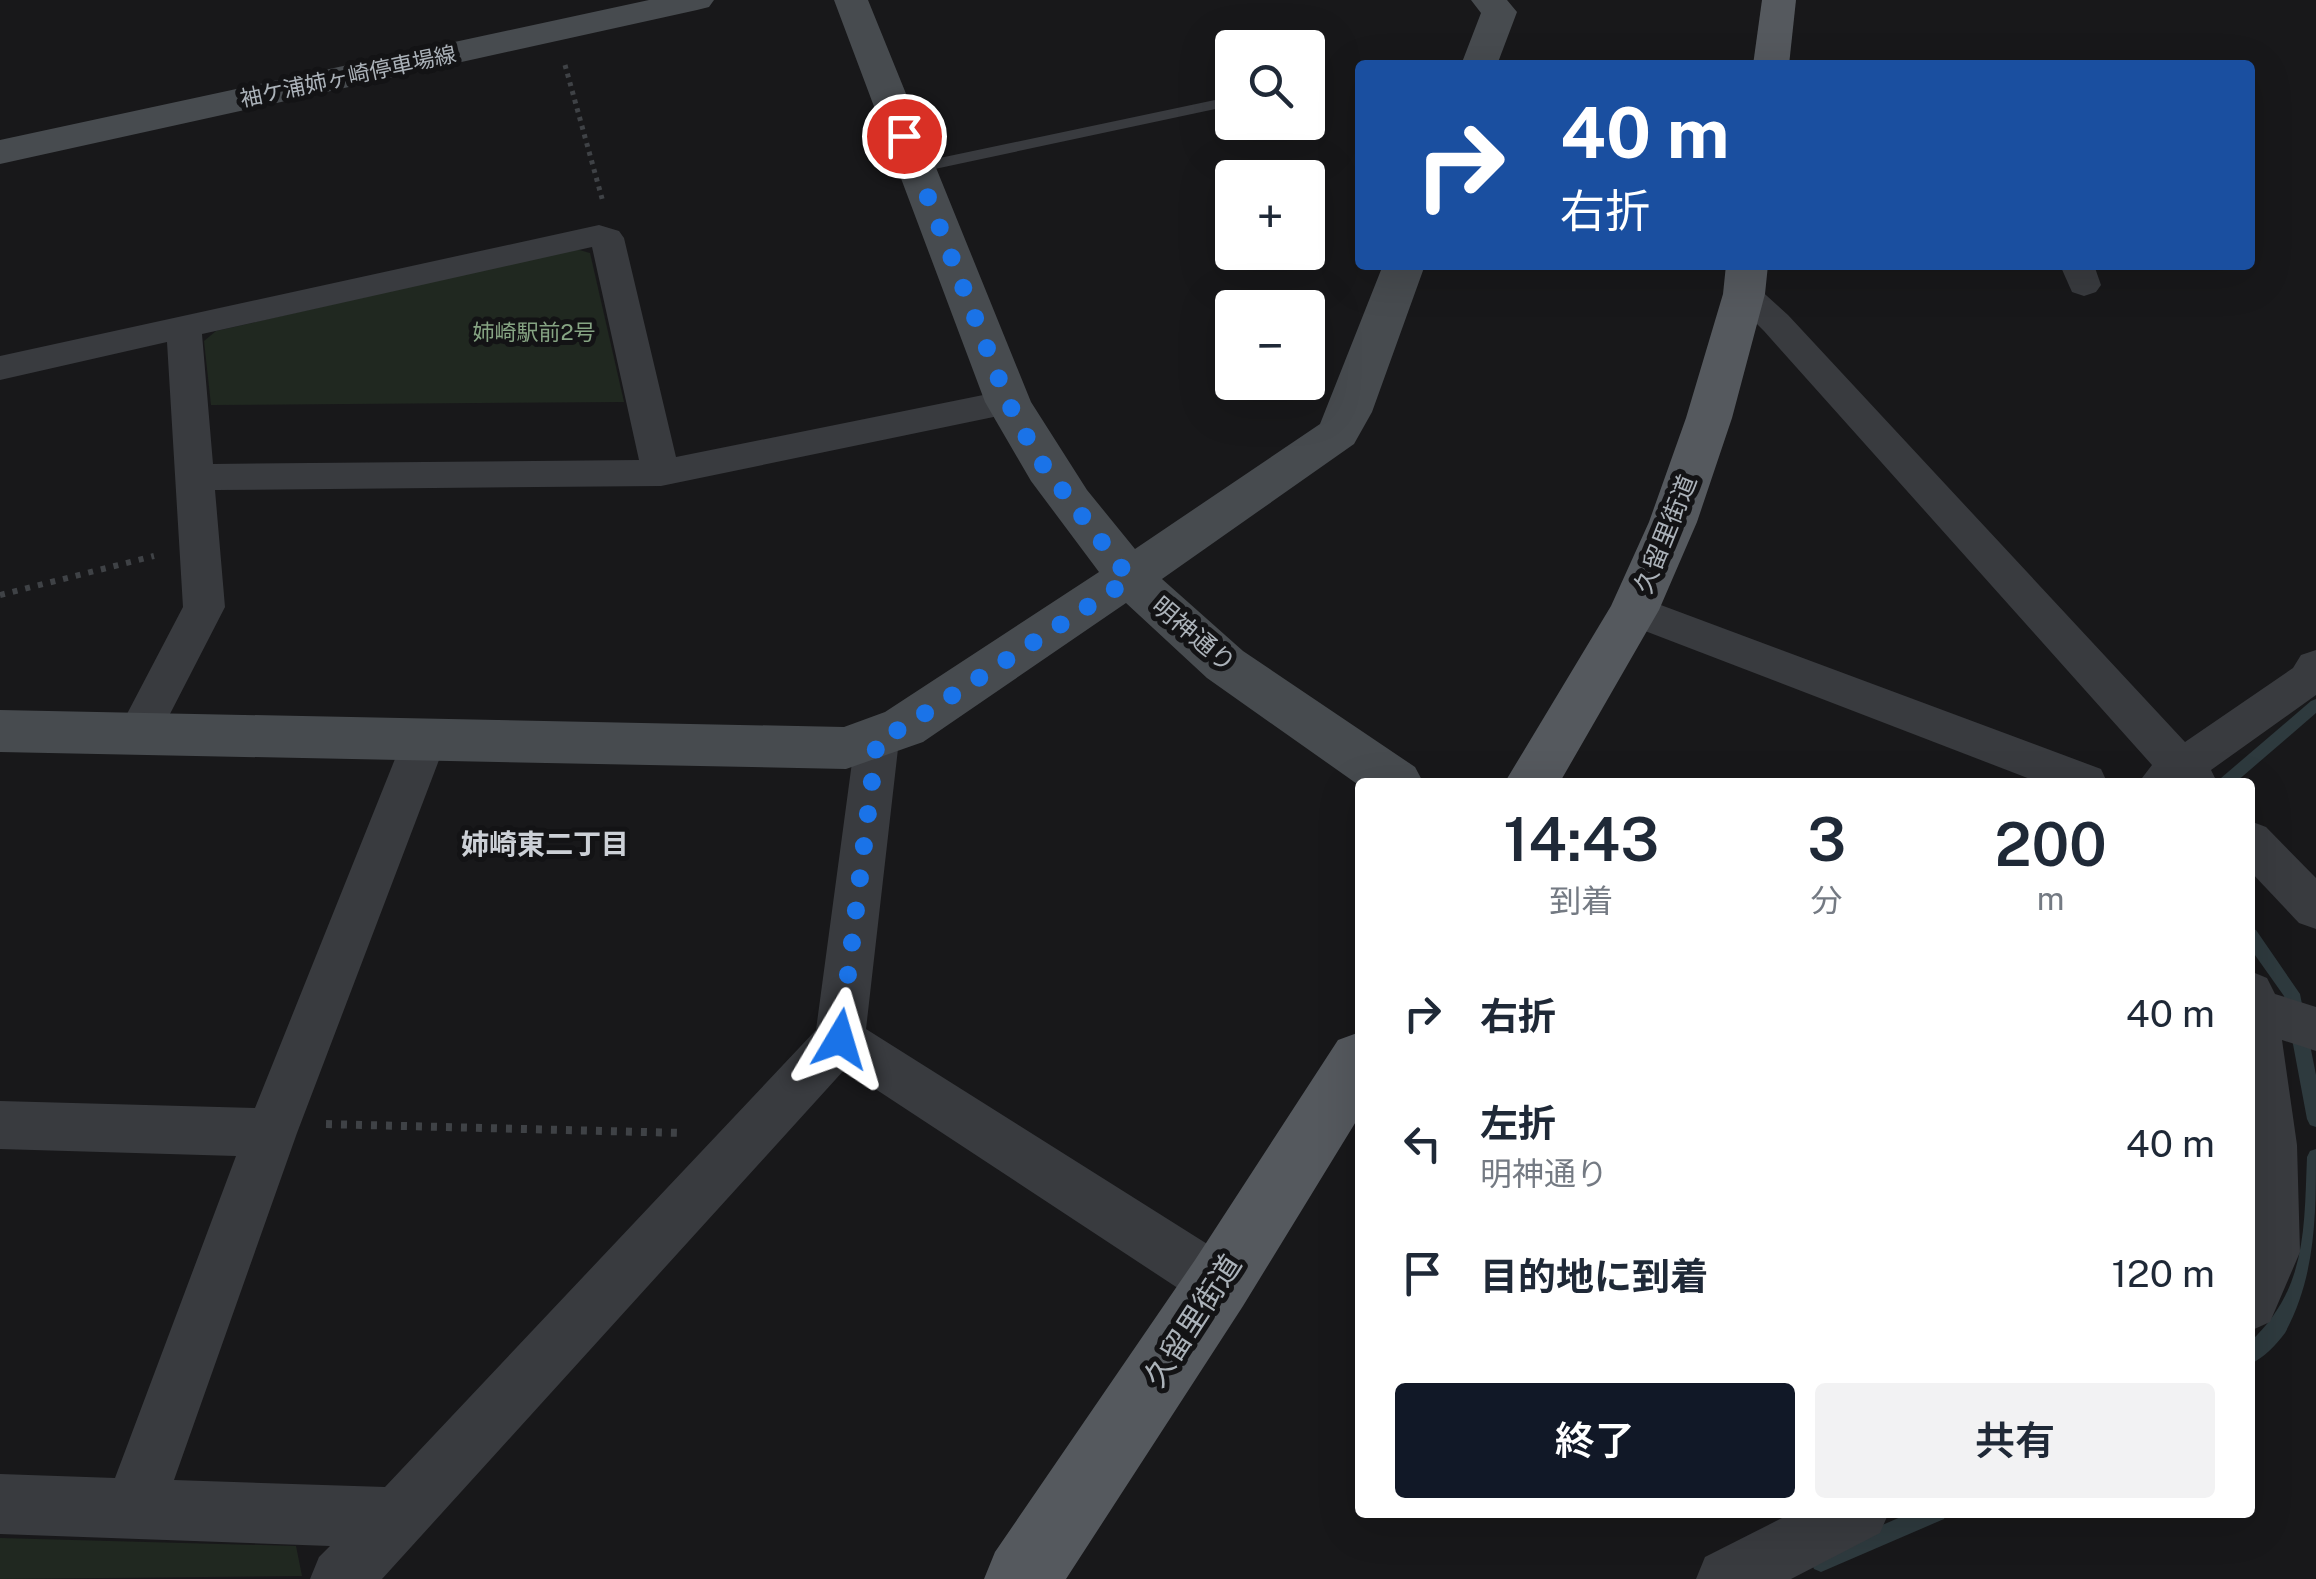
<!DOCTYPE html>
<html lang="ja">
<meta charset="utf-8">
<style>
:root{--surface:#fff;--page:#f2f2f3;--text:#1f2937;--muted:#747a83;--accent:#111827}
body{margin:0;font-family:"Public Sans","Noto Sans JP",sans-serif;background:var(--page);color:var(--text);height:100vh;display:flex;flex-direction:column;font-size:38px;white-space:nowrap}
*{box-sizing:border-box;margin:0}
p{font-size:32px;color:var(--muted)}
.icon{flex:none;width:55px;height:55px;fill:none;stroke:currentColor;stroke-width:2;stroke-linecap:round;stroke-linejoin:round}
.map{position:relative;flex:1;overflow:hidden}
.side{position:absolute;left:1355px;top:778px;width:900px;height:740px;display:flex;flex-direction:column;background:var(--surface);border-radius:10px;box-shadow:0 10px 40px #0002}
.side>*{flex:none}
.banner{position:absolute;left:1355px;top:60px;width:900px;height:210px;border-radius:10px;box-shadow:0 10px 40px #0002;background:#1a4fa0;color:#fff;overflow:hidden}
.fabs{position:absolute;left:1215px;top:30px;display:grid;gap:20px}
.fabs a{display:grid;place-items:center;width:110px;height:110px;border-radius:10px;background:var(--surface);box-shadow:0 10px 40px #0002;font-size:50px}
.pin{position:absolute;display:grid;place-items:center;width:85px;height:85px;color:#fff;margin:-42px;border:5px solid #fff;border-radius:50%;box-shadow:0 2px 10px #0007}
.me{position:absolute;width:110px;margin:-55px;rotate:7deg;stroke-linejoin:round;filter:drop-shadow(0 0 8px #0008)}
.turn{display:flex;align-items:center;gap:35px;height:210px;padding:0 40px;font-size:45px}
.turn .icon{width:130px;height:130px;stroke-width:2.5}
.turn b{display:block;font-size:70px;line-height:85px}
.eta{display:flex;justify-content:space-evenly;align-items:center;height:170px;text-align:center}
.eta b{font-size:60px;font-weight:600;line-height:70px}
.cta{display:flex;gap:20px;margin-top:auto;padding:20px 40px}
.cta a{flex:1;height:115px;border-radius:10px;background:var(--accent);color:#fff;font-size:40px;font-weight:600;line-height:115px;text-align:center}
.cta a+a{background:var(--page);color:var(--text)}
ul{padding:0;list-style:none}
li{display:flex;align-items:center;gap:30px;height:130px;padding:0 40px}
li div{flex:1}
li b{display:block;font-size:38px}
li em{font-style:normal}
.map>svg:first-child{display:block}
.green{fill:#202820}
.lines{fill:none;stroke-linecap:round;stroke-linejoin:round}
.stream{fill:#2e3a3e;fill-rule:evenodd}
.path-far2{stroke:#3f4246;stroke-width:5;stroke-dasharray:4 5;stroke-linecap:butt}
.path-far1{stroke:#3f4246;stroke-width:6;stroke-dasharray:5 8;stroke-linecap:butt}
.path{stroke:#3f4246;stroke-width:8;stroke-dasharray:6 9;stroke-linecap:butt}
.lane{fill:#393b3f;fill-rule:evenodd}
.street{fill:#393b3f;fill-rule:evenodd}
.secondary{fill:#474b4f;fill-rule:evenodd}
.primary{fill:#55595e;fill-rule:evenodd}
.route{stroke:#1a73e8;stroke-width:18;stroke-dasharray:0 32.4}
.labels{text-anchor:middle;stroke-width:10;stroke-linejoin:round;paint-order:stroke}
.far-street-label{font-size:22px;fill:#abb2b9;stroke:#131315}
.far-park-label{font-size:22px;fill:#86a483;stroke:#131315}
.street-label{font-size:25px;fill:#abb2b9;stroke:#131315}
.neighbourhood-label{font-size:28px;font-weight:bold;fill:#ccd0d6;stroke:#131315}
.near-street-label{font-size:30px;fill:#abb2b9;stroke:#131315}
</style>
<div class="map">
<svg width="2316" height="1579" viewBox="0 0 2316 1579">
<rect width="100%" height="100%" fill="#18181a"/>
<g class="green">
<polygon points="576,249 590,253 624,402 211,405 204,341 216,331"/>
<polygon points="0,1538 296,1546 302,1576 0,1579"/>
</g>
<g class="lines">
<g class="stream">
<polygon points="2316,699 2316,713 2236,782 2219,782 2221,778 2311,701"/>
<polygon points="2250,928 2256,930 2300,994 2316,1075 2316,1127 2310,1125 2307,1119 2284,996 2250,948"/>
<path d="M 2316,1149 C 2316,1216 2316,1275 2285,1333 C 2276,1345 2264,1358 2250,1364 L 2250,1342 C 2307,1289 2304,1229 2307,1157 L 2310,1151 Z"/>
<polygon points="1912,1512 1947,1512 1944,1519 1828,1569 1821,1572 1814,1569 1811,1562 1814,1555"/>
</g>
<polyline class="path-far2" points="565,65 603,202"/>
<polyline class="path-far1" points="0,595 154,556"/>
<polyline class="path" points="326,1124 683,1133"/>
<polygon class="lane" points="1215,100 1223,105 1220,108 916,173 908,168 916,163"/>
<g class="street">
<path d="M 599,225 L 619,231 L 624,238 L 676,457 L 1008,390 L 1021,393 L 1026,402 L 1021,411 L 1008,414 L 661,486 L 215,490 L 225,607 L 154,745 L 139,750 L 124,745 L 117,733 L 183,607 L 167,342 L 0,380 L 0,356 ZM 592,247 L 639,460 L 213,464 L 202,334 Z"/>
<polygon points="2060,265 2094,265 2101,285 2096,292 2084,296 2072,292"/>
<polygon points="1744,283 1756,286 1788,315 2185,742 2293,668 2301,655 2316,650 2316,695 2211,770 2217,782 2139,782 2152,765 1764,331 1727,294 1732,286"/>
<polygon points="1634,595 2101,769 2107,782 2038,782 1619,621 1613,610 1619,599"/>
<polygon points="425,722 441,727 447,739 297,1133 174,1480 385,1487 816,1030 855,740 861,728 877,723 893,728 899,740 866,1029 1239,1264 1247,1283 1239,1302 1219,1310 1199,1302 845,1069 382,1579 310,1579 319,1557 330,1546 0,1534 0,1474 115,1478 236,1156 0,1149 0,1101 255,1108 403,739 409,727"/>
<polygon points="2250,821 2266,827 2316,878 2316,929 2299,923 2250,871"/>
<polygon points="2250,971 2267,978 2275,994 2316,1007 2316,1051 2282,1040 2297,1145 2300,1252 2270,1322 2250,1331"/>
<polygon points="1794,1512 1889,1512 1880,1533 1791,1579 1696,1579 1705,1557"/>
</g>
<g class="secondary">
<polygon points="649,0 714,0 709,7 697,10 0,164 0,140"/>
<polygon points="834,0 868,0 1031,402 1087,490 1135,549 1320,424 1383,265 1425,265 1372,412 1354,444 1162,579 1243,651 1415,767 1423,782 1360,782 1360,786 1207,678 1126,603 923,742 846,769 0,752 0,710 844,727 885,712 1099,572 1031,481 985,402"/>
<polygon points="1471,0 1507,0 1517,12 1497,65 1461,65 1481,13"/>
</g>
<g class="primary">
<polygon points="1762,0 1796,0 1789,65 1753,65"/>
<polygon points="1726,265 1768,265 1765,294 1732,418 1697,522 1659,610 1560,782 1505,782 1611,606 1649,522 1686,418 1723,294"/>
<polygon points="1360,1032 1360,1115 1243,1306 1066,1579 984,1579 995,1552 1195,1260 1338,1040"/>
</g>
</g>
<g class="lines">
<polyline class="route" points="840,1039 877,740 904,727 1130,579 1038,458 1008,402 904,136"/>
</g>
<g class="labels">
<g class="far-street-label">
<text transform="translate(348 76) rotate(-12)" y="8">袖ケ浦姉ヶ崎停車場線</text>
</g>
<g class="far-park-label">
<text x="534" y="340">姉崎駅前2号</text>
</g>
<g class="street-label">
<text transform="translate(1665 534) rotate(-68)" y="9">久留里街道</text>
<text transform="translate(1194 634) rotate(40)" y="9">明神通り</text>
</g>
<g class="neighbourhood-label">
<text x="545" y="854">姉崎東二丁目</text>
</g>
<g class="near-street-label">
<text transform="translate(1193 1321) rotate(-57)" y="10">久留里街道</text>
</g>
</g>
</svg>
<div class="fabs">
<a><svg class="icon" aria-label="search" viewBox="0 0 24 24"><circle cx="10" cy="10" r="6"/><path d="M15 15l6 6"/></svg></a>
<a>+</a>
<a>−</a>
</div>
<div class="pin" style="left:904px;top:136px;background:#d93025"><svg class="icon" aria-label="arrive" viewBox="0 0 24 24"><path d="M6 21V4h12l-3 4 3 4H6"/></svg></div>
<svg class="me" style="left:840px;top:1039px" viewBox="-20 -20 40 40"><path d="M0-17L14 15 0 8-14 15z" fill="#1a73e8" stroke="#fff" stroke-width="4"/></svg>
<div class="banner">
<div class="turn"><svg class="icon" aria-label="right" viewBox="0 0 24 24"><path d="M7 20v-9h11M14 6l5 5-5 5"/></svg><div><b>40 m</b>右折</div></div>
</div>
<section class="side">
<div class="eta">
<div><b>14:43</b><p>到着</p></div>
<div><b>3</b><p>分</p></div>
<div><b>200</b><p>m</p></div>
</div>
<ul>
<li><svg class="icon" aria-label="right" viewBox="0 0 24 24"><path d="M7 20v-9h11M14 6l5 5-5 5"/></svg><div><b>右折</b></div><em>40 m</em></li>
<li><svg class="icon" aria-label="left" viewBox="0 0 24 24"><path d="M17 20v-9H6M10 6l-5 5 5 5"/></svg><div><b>左折</b><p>明神通り</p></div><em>40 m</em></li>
<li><svg class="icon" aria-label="arrive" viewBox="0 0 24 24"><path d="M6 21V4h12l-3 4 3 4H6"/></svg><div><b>目的地に到着</b></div><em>120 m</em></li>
</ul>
<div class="cta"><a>終了</a><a>共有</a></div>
</section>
</div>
